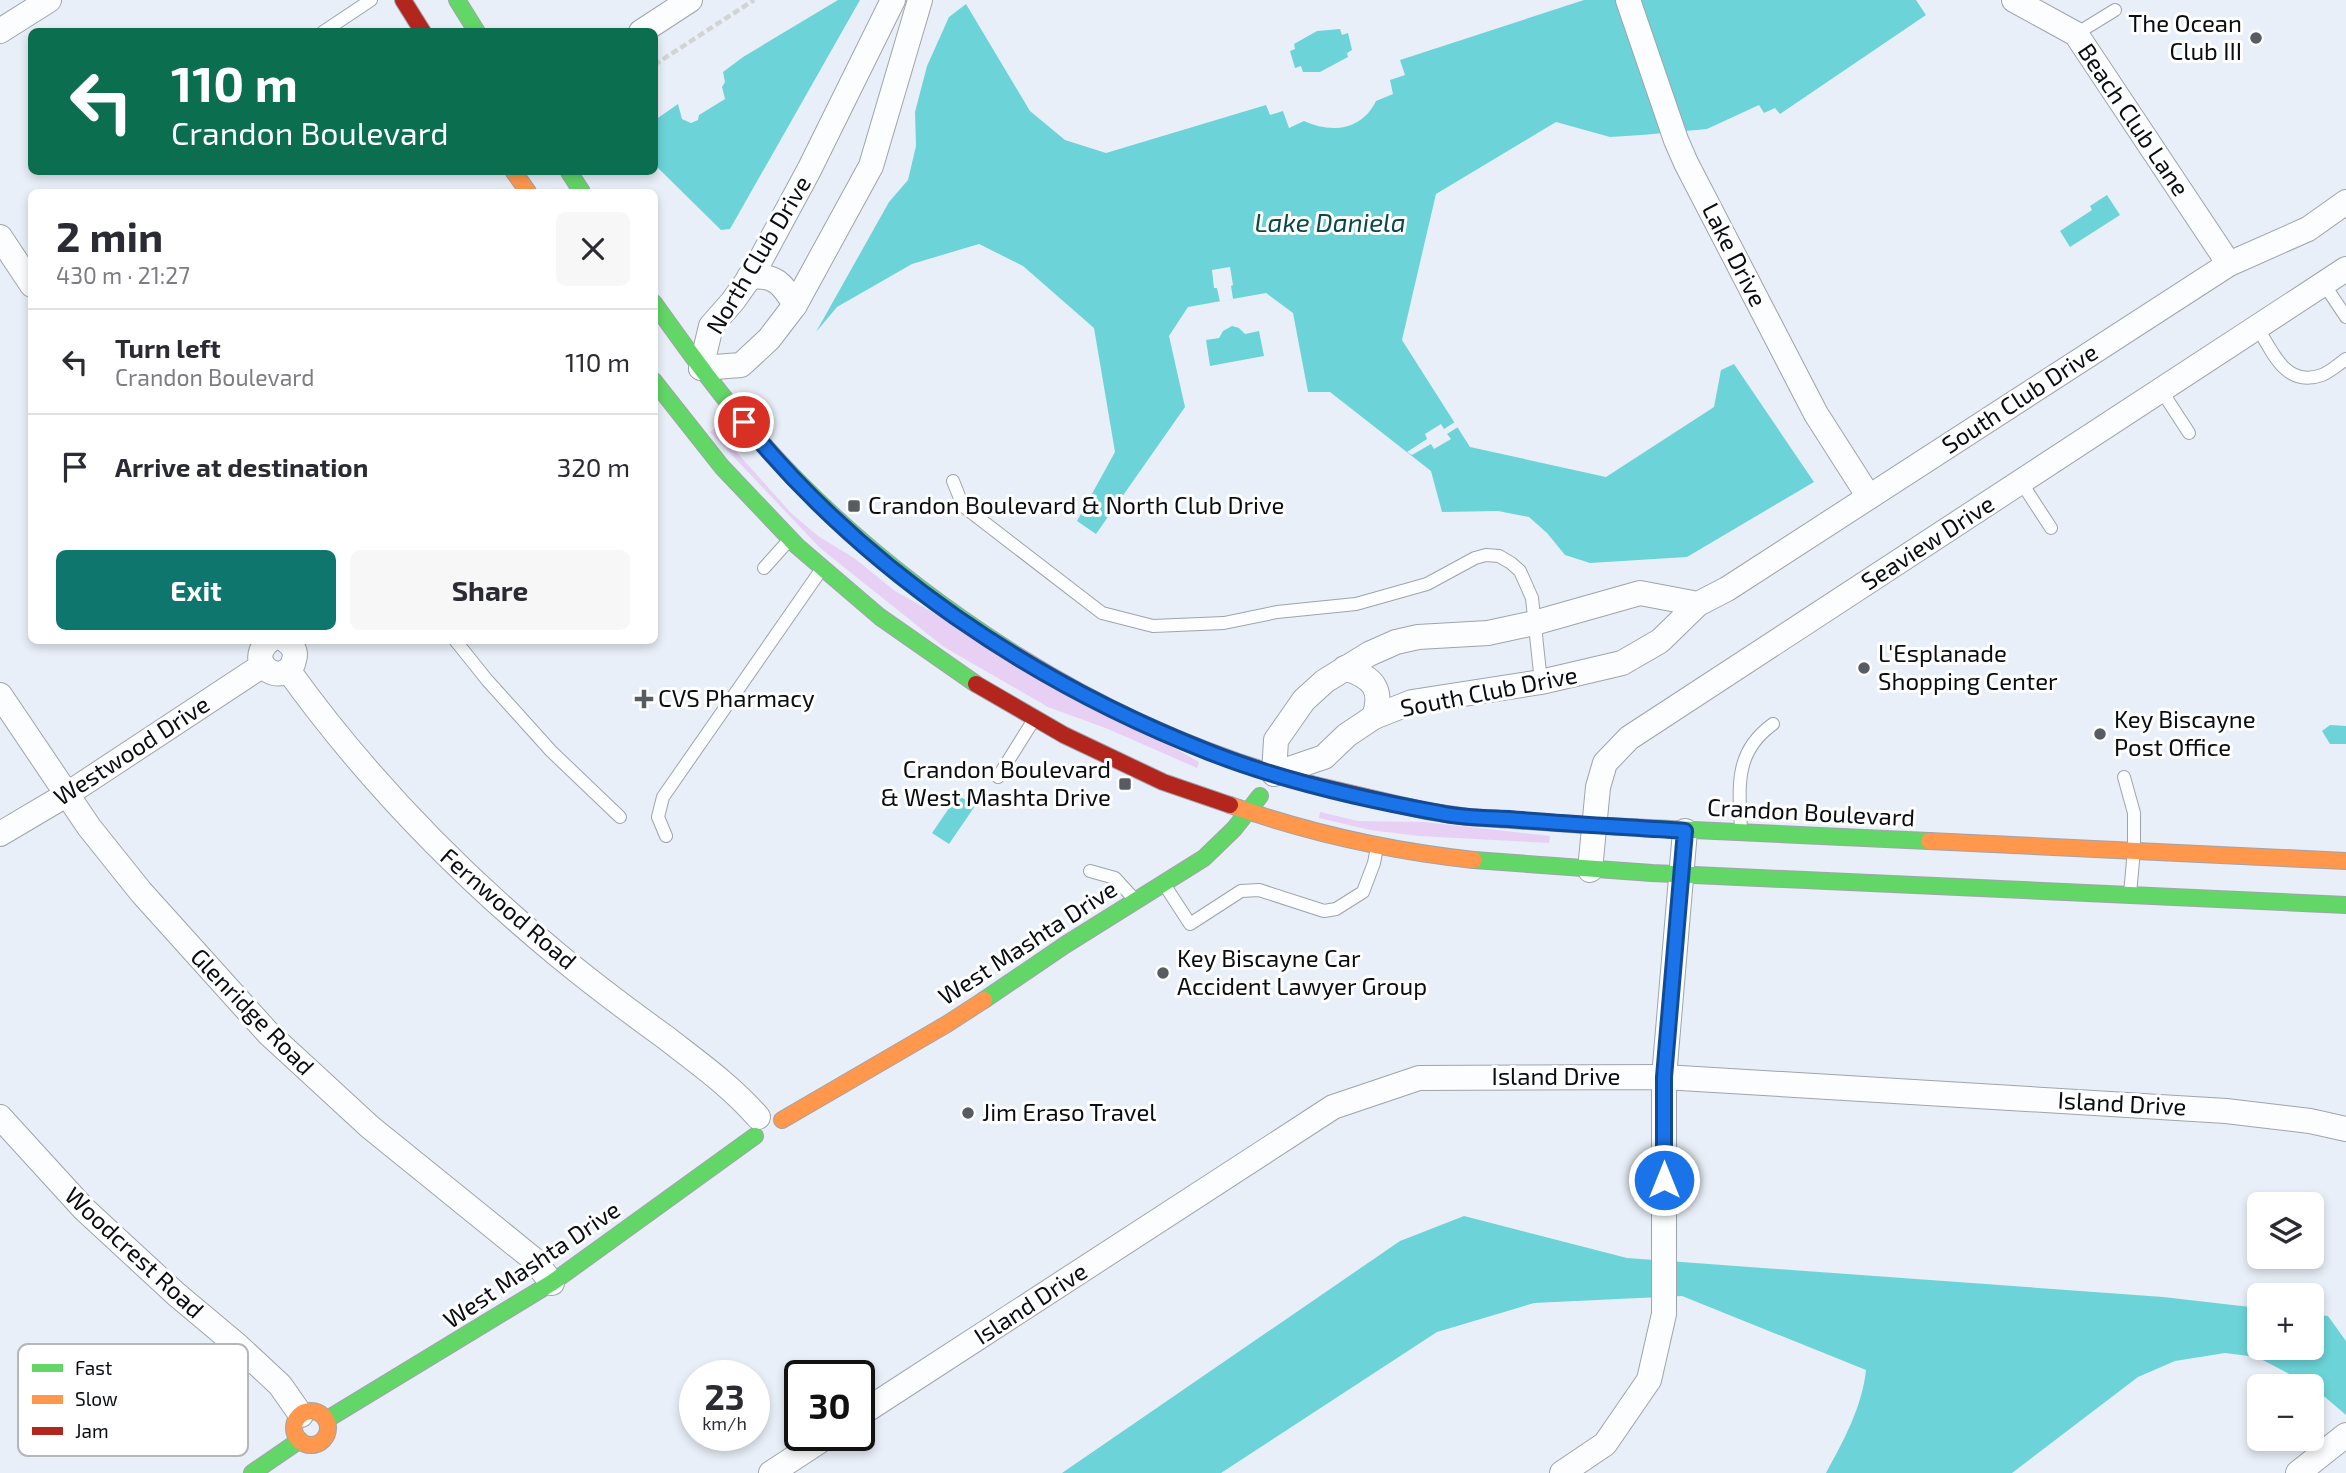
<!DOCTYPE html>
<meta charset="utf-8">
<style>
:root{--surface:#fff;--page:#f7f7f7;--text:#2b2b33;--muted:#7c7c81;--line:#e1e1e2;--accent:#0f766e}
body{margin:0;font-family:"Exo 2",sans-serif;background:var(--page);color:var(--text);height:100vh;display:flex;flex-direction:column;font-size:26px;white-space:nowrap}
*{box-sizing:border-box;margin:0}
p{font-size:23px;color:var(--muted)}
.icon{flex:none;width:38px;height:38px;fill:none;stroke:currentColor;stroke-width:2;stroke-linecap:round;stroke-linejoin:round}
.map{position:relative;flex:1;overflow:hidden}
.drawer{position:absolute;left:28px;top:189px;width:630px;height:455px;display:flex;flex-direction:column;background:var(--surface);border-radius:10px;box-shadow:0 4px 10px #0003}
.drawer>*{flex:none}
.hud{position:absolute;left:28px;top:28px;width:630px;height:147px;border-radius:10px;box-shadow:0 4px 10px #0003;background:#0b6e4f;color:#fff;overflow:hidden}
.tools{position:absolute;left:2247px;top:1192px;display:grid;gap:14px}
.tools a{display:grid;place-items:center;width:77px;height:77px;border-radius:10px;background:var(--surface);box-shadow:0 4px 10px #0003;font-size:35px}
.speed{position:absolute;left:679px;top:1360px;display:flex;gap:14px;font-size:35px;font-weight:700;text-align:center}
.speed>*{display:grid;place-content:center;width:91px;height:91px;border-radius:50%;background:var(--surface);box-shadow:0 4px 10px #0003;line-height:1}
.speed small{font-size:18px;font-weight:400}
.speed .limit{border:4px solid #111;border-radius:10px;background:#fff;color:#111}
.pin{position:absolute;display:grid;place-items:center;width:60px;height:60px;color:#fff;margin:-30px;border:4px solid #fff;border-radius:50%;box-shadow:0 2px 7px #0007}
.me{position:absolute;width:77px;margin:-38px;rotate:0deg;stroke-linejoin:round;filter:drop-shadow(0 0 5px #0008)}
.turn{display:flex;align-items:center;gap:24px;height:147px;padding:0 28px;font-size:32px}
.turn .icon{width:91px;height:91px;stroke-width:2.5}
.turn b{display:block;font-size:49px;line-height:60px}
.round{display:grid;place-items:center;flex:none;width:74px;height:74px;border-radius:10px;background:var(--page)}
.head{display:flex;align-items:center;justify-content:space-between;height:119px;padding:0 28px}
h1{font-size:42px;font-weight:700;line-height:52px}
.action{display:flex;gap:14px;margin-top:auto;padding:14px 28px}
.action a{flex:1;height:80px;border-radius:10px;background:var(--accent);color:#fff;font-size:28px;font-weight:700;line-height:80px;text-align:center}
.action a+a{background:var(--page);color:var(--text)}
ul{padding:0;list-style:none}
li{display:flex;align-items:center;gap:21px;height:105px;padding:0 28px;border-top:2px solid var(--line)}
li div{flex:1}
li b{display:block;font-size:26px}
li em{font-style:normal}
.map>svg:first-child{display:block}
.green{fill:#e7d0f4}
.water{fill:#6cd4d8}
.pier{fill:#e9eff8}
.lines{fill:none;stroke-linecap:round;stroke-linejoin:round}
.lane-casing{stroke:#9fa4ab;stroke-width:14}
.street-casing{stroke:#9fa4ab;stroke-width:26}
.fast-casing{stroke:#9fa4ab;stroke-width:18}
.slow-casing{stroke:#9fa4ab;stroke-width:18}
.jam-casing{stroke:#9fa4ab;stroke-width:18}
.path{stroke:#d1d3d5;stroke-width:4.5;stroke-dasharray:7 3.5;stroke-linecap:butt}
.lane{stroke:#fcfdfe;stroke-width:12}
.street{stroke:#fcfdfe;stroke-width:24}
.fast{stroke:#63d668;stroke-width:16}
.slow{stroke:#ff974d;stroke-width:16}
.jam{stroke:#b3261e;stroke-width:16}
.route-casing{stroke:#114b97;stroke-width:18}
.route{stroke:#1a73e8;stroke-width:12}
.poi-dot{fill:#575c62;stroke:#fff;stroke-width:2.5}
.labels{text-anchor:middle;stroke-width:6;stroke-linejoin:round;paint-order:stroke}
.poi-label{font-size:24px;fill:#090d12;stroke:#fff;text-anchor:start}
.street-label{font-size:24px;fill:#090d12;stroke:#fff}
.water-label{font-size:26px;font-style:italic;fill:#09494a;stroke:#fff}
.key{fill:#fff;stroke:#b5b6b8;stroke-width:2}
.key-label{font-size:19px;fill:#090d12}
</style>
<div class="map">
<svg width="2346" height="1473" viewBox="0 0 2346 1473">
<rect width="100%" height="100%" fill="#e9eff8"/>
<g class="green">
<polygon points="715,428 791,513 818,536 854,558 895,591 1199,762 1197,768 1108,729 1048,707 944,647 820,548 710,432"/>
<polygon points="1320,812 1358,821 1424,822 1550,836 1549,843 1419,836 1370,830 1319,818"/>
</g>
<g class="water">
<polygon points="838,0 860,0 730,229 721,230 655,165 655,120 678,104 682,119 691,123 698,120 699,115 725,99 722,87 725,82 723,72 743,57"/>
<path d="M 1584,0 L 1916,0 L 1926,15 L 1780,114 L 1775,108 L 1764,113 L 1759,105 L 1707,129 L 1642,135 L 1610,137 L 1556,122 L 1436,194 L 1402,340 L 1470,447 L 1606,477 L 1714,407 L 1721,370 L 1734,364 L 1814,482 L 1687,557 L 1590,563 L 1565,555 L 1547,533 L 1529,517 L 1498,511 L 1442,512 L 1431,471 L 1330,392 L 1308,392 L 1293,313 L 1266,293 L 1188,307 L 1169,336 L 1185,407 L 1096,534 L 1077,521 L 1115,452 L 1094,328 L 1023,266 L 979,244 L 912,264 L 837,307 L 816,332 L 889,202 L 908,180 L 916,146 L 915,112 L 927,66 L 949,17 L 966,4 L 1030,111 L 1065,140 L 1106,153 L 1266,105 L 1270,115 L 1283,111 L 1289,128 L 1304,121 C 1332,134 1362,130 1376,101 L 1393,94 L 1390,80 L 1405,75 L 1400,60 Z"/>
<polygon points="1340,29 1342,35 1348,33 1352,50 1347,53 1348,57 1320,72 1303,72 1301,66 1295,68 1290,51 1295,49 1294,44 1317,31"/>
<polygon points="2107,195 2120,215 2070,247 2060,231 2092,210 2090,206"/>
<polygon points="1232,326 1239,328 1245,334 1259,331 1264,356 1210,366 1206,340 1219,338 1223,331"/>
<polygon points="2330,725 2346,726 2346,744 2330,744 2322,731"/>
<polygon points="958,795 975,806 949,844 932,833"/>
<path d="M 1464,1216 L 1627,1258 L 2163,1297 L 2259,1308 L 2259,1348 L 2312,1348 L 2312,1314 L 2328,1316 L 2346,1341 L 2346,1415 L 2312,1386 L 2257,1357 L 2225,1353 L 2175,1361 L 2138,1377 L 2012,1473 L 1826,1473 C 1844,1440 1862,1407 1866,1370 L 1682,1296 L 1534,1303 L 1437,1332 L 1221,1473 L 1062,1473 L 1400,1241 Z"/>
</g>
<g class="pier">
<polygon points="1230,267 1233,285 1231,286 1233,299 1220,302 1217,288 1214,288 1212,270"/>
<polygon points="1455,422 1458,427 1447,434 1451,439 1434,449 1431,444 1412,455 1407,452 1427,439 1425,434 1441,424 1444,429"/>
</g>
<g class="lines">
<defs>
<g id="lane">
<polyline points="323,32 371,0"/>
<polyline points="2076,34 2115,10"/>
<polyline points="2324,284 2346,317"/>
<path d="M 2257,327 C 2273,352 2285,388 2322,375 C 2330,372 2339,364 2346,359"/>
<polyline points="2161,390 2189,433"/>
<polyline points="953,481 963,506 1102,613 1153,626 1224,623 1277,612 1356,604 1427,584 1475,558 1486,555 1499,556 1511,563 1520,571 1532,598 1541,682"/>
<polyline points="2021,482 2051,528"/>
<polyline points="764,568 790,539"/>
<polyline points="455,640 487,680 551,751 620,817"/>
<polyline points="998,777 1033,721"/>
<polyline points="2124,777 2134,813 2134,850 2130,894"/>
<path d="M 1741,829 C 1739,786 1734,752 1773,724"/>
<polyline points="666,836 658,817 663,797 821,570"/>
<polyline points="1090,871 1115,878 1135,900"/>
<polyline points="1164,884 1190,924 1241,891 1259,890 1324,911 1336,909 1363,892 1374,863 1377,847"/>
</g>
<g id="street">
<polyline points="1628,0 1676,140 1686,163 1816,414 1869,497"/>
<polyline points="2014,0 2076,34 2229,264"/>
<polyline points="0,31 49,0"/>
<polyline points="641,32 690,0"/>
<polyline points="0,237 32,285"/>
<path d="M 749,277 C 775,274 783,284 795,305"/>
<polyline points="701,368 741,365 769,339 795,305 871,166 920,0"/>
<polyline points="701,368 711,326 733,301 755,270 809,170 893,0"/>
<polyline points="1698,604 1640,593 1534,623 1488,633 1418,637 1396,642 1369,654 1325,681 1304,700 1276,740 1274,774 1324,757 1347,735 1374,717 1412,702 1541,682 1622,663 1660,641 1698,604 1727,589 2229,264 2308,229 2346,202"/>
<path d="M 270,640 C 240,666 288,689 294,660 C 297,651 292,645 285,640"/>
<path d="M 1345,668 C 1372,677 1384,688 1374,717"/>
<path d="M 288,670 C 365,777 457,872 559,956 C 593,984 629,1011 665,1037 C 697,1062 730,1085 758,1117"/>
<polyline points="0,695 89,827 141,892 269,1034 370,1127 532,1258 552,1283"/>
<polyline points="0,834 66,795 263,665"/>
<polyline points="1590,870 1598,787 1605,763 1629,738 2346,269"/>
<polyline points="0,1117 84,1209 176,1294 238,1346 280,1385 301,1415"/>
<polyline points="859,1415 1333,1107 1419,1078 1664,1077 2226,1111 2310,1121 2346,1129"/>
<polyline points="771,1473 829,1435"/>
<polyline points="1562,1473 1605,1444 1649,1380 1664,1314 1664,1077 1685,831"/>
<polyline points="2298,1473 2346,1435"/>
</g>
<g id="fast">
<polyline points="457,0 477,32"/>
<polyline points="569,172 582,192"/>
<path d="M 654,303 C 689,352 724,401 765,446 C 838,528 925,597 1018,656"/>
<polyline points="654,381 722,467 797,546 880,617 976,684"/>
<polyline points="1468,817 1585,825 1929,841"/>
<polyline points="1474,860 1652,873 2346,905"/>
<polyline points="984,1000 1065,945 1204,858 1234,829 1260,796"/>
<polyline points="326,1420 553,1282 755,1136"/>
<polyline points="252,1473 300,1440"/>
</g>
<g id="slow">
<polyline points="514,172 528,192"/>
<path d="M 1018,656 C 1109,713 1208,757 1311,784"/>
<path d="M 1230,805 C 1309,833 1391,851 1474,860"/>
<polyline points="1929,841 2346,861"/>
<polyline points="782,1120 947,1024 984,1000"/>
<circle cx="311" cy="1428" r="17"/>
</g>
<g id="jam">
<polyline points="403,0 423,32"/>
<polyline points="976,684 1064,735 1163,782 1230,805"/>
<polyline points="1311,784 1426,811 1468,817"/>
</g>
</defs>
<use href="#lane" class="lane-casing"/>
<use href="#street" class="street-casing"/>
<use href="#fast" class="fast-casing"/>
<use href="#slow" class="slow-casing"/>
<use href="#jam" class="jam-casing"/>
<polyline class="path" points="654,65 754,0"/>
<use href="#lane" class="lane"/>
<use href="#street" class="street"/>
<use href="#fast" class="fast"/>
<use href="#slow" class="slow"/>
<use href="#jam" class="jam"/>
</g>
<g class="lines">
<defs>
<path id="route" d="M 744,422 C 865,571 1031,682 1209,752 C 1282,781 1362,799 1440,813 C 1462,818 1486,818 1509,819 C 1568,824 1626,827 1685,831 L 1664,1077 L 1664,1180"/>
</defs>
<use href="#route" class="route-casing"/>
<use href="#route" class="route"/>
</g>
<g class="poi-dot">
<circle cx="2256" cy="38" r="7"/>
<rect x="847" y="499" width="14" height="14" rx="3.5"/>
<circle cx="1864" cy="668" r="7"/>
<path d="M640.5 688.5h7v7h7v7h-7v7h-7v-7h-7v-7h7z"/>
<circle cx="2100" cy="734" r="7"/>
<rect x="1118" y="777" width="14" height="14" rx="3.5"/>
<circle cx="1163" cy="973" r="7"/>
<circle cx="968" cy="1113" r="7"/>
</g>
<g class="labels">
<g class="poi-label">
<text x="2242" y="32" text-anchor="end">The Ocean<tspan x="2242" dy="28">Club III</tspan></text>
<text x="868" y="514">Crandon Boulevard &amp; North Club Drive</text>
<text x="1878" y="662">L'Esplanade<tspan x="1878" dy="28">Shopping Center</tspan></text>
<text x="658" y="707">CVS Pharmacy</text>
<text x="2114" y="728">Key Biscayne<tspan x="2114" dy="28">Post Office</tspan></text>
<text x="1111" y="778" text-anchor="end">Crandon Boulevard<tspan x="1111" dy="28">&amp; West Mashta Drive</tspan></text>
<text x="1177" y="967">Key Biscayne Car<tspan x="1177" dy="28">Accident Lawyer Group</tspan></text>
<text x="982" y="1121">Jim Eraso Travel</text>
</g>
<g class="street-label">
<text transform="translate(2133 120) rotate(56)" y="8">Beach Club Lane</text>
<text transform="translate(759 255) rotate(-59)" y="8">North Club Drive</text>
<text transform="translate(1734 255) rotate(63)" y="8">Lake Drive</text>
<text transform="translate(2020 399) rotate(-33)" y="8">South Club Drive</text>
<text transform="translate(1928 543) rotate(-33)" y="8">Seaview Drive</text>
<text transform="translate(1489 692) rotate(-11)" y="8">South Club Drive</text>
<text transform="translate(132 751) rotate(-33)" y="8">Westwood Drive</text>
<text transform="translate(1811 813) rotate(3)" y="8">Crandon Boulevard</text>
<text transform="translate(508 909) rotate(41)" y="8">Fernwood Road</text>
<text transform="translate(1028 943) rotate(-33)" y="8">West Mashta Drive</text>
<text transform="translate(252 1012) rotate(46)" y="8">Glenridge Road</text>
<text x="1556" y="1085">Island Drive</text>
<text transform="translate(2122 1104) rotate(3)" y="8">Island Drive</text>
<text transform="translate(134 1253) rotate(43)" y="8">Woodcrest Road</text>
<text transform="translate(532 1265) rotate(-34)" y="8">West Mashta Drive</text>
<text transform="translate(1031 1304) rotate(-33)" y="8">Island Drive</text>
</g>
<g class="water-label">
<text x="1330" y="232">Lake Daniela</text>
</g>
</g>
<rect x="18" y="1344" width="230" height="112" rx="10" class="key"/>
<rect x="32" y="1364" width="31" height="8" fill="#63d668"/>
<rect x="32" y="1395" width="31" height="9" fill="#ff974d"/>
<rect x="32" y="1427" width="31" height="8" fill="#b3261e"/>
<g class="key-label">
<text x="75" y="1375">Fast</text>
<text x="75" y="1406">Slow</text>
<text x="75" y="1438">Jam</text>
</g>
</svg>
<div class="tools">
<a><svg class="icon" aria-label="layers" viewBox="0 0 24 24"><path d="M12 4l9 5-9 5-9-5zM3 14l9 5 9-5"/></svg></a>
<a>+</a>
<a>−</a>
</div>
<div class="speed"><div>23<small>km/h</small></div><div class="limit">30</div></div>
<div class="pin" style="left:744px;top:422px;background:#d93025"><svg class="icon" aria-label="arrive" viewBox="0 0 24 24"><path d="M6 21V4h12l-3 4 3 4H6"/></svg></div>
<svg class="me" style="left:1664px;top:1180px" viewBox="-20 -20 40 40"><circle r="17" fill="#1a73e8" stroke="#fff" stroke-width="3"/><path d="M0-11L8 9 0 5-8 9z" fill="#fff"/></svg>
<div class="hud">
<div class="turn"><svg class="icon" aria-label="left" viewBox="0 0 24 24"><path d="M17 20v-9H6M10 6l-5 5 5 5"/></svg><div><b>110 m</b>Crandon Boulevard</div></div>
</div>
<section class="drawer">
<div class="head"><div><h1>2 min</h1><p>430 m · 21:27</p></div><a class="round"><svg class="icon" aria-label="close" viewBox="0 0 24 24"><path d="M6 6l12 12M18 6L6 18"/></svg></a></div>
<ul>
<li><svg class="icon" aria-label="left" viewBox="0 0 24 24"><path d="M17 20v-9H6M10 6l-5 5 5 5"/></svg><div><b>Turn left</b><p>Crandon Boulevard</p></div><em>110 m</em></li>
<li><svg class="icon" aria-label="arrive" viewBox="0 0 24 24"><path d="M6 21V4h12l-3 4 3 4H6"/></svg><div><b>Arrive at destination</b></div><em>320 m</em></li>
</ul>
<div class="action"><a>Exit</a><a>Share</a></div>
</section>
</div>
